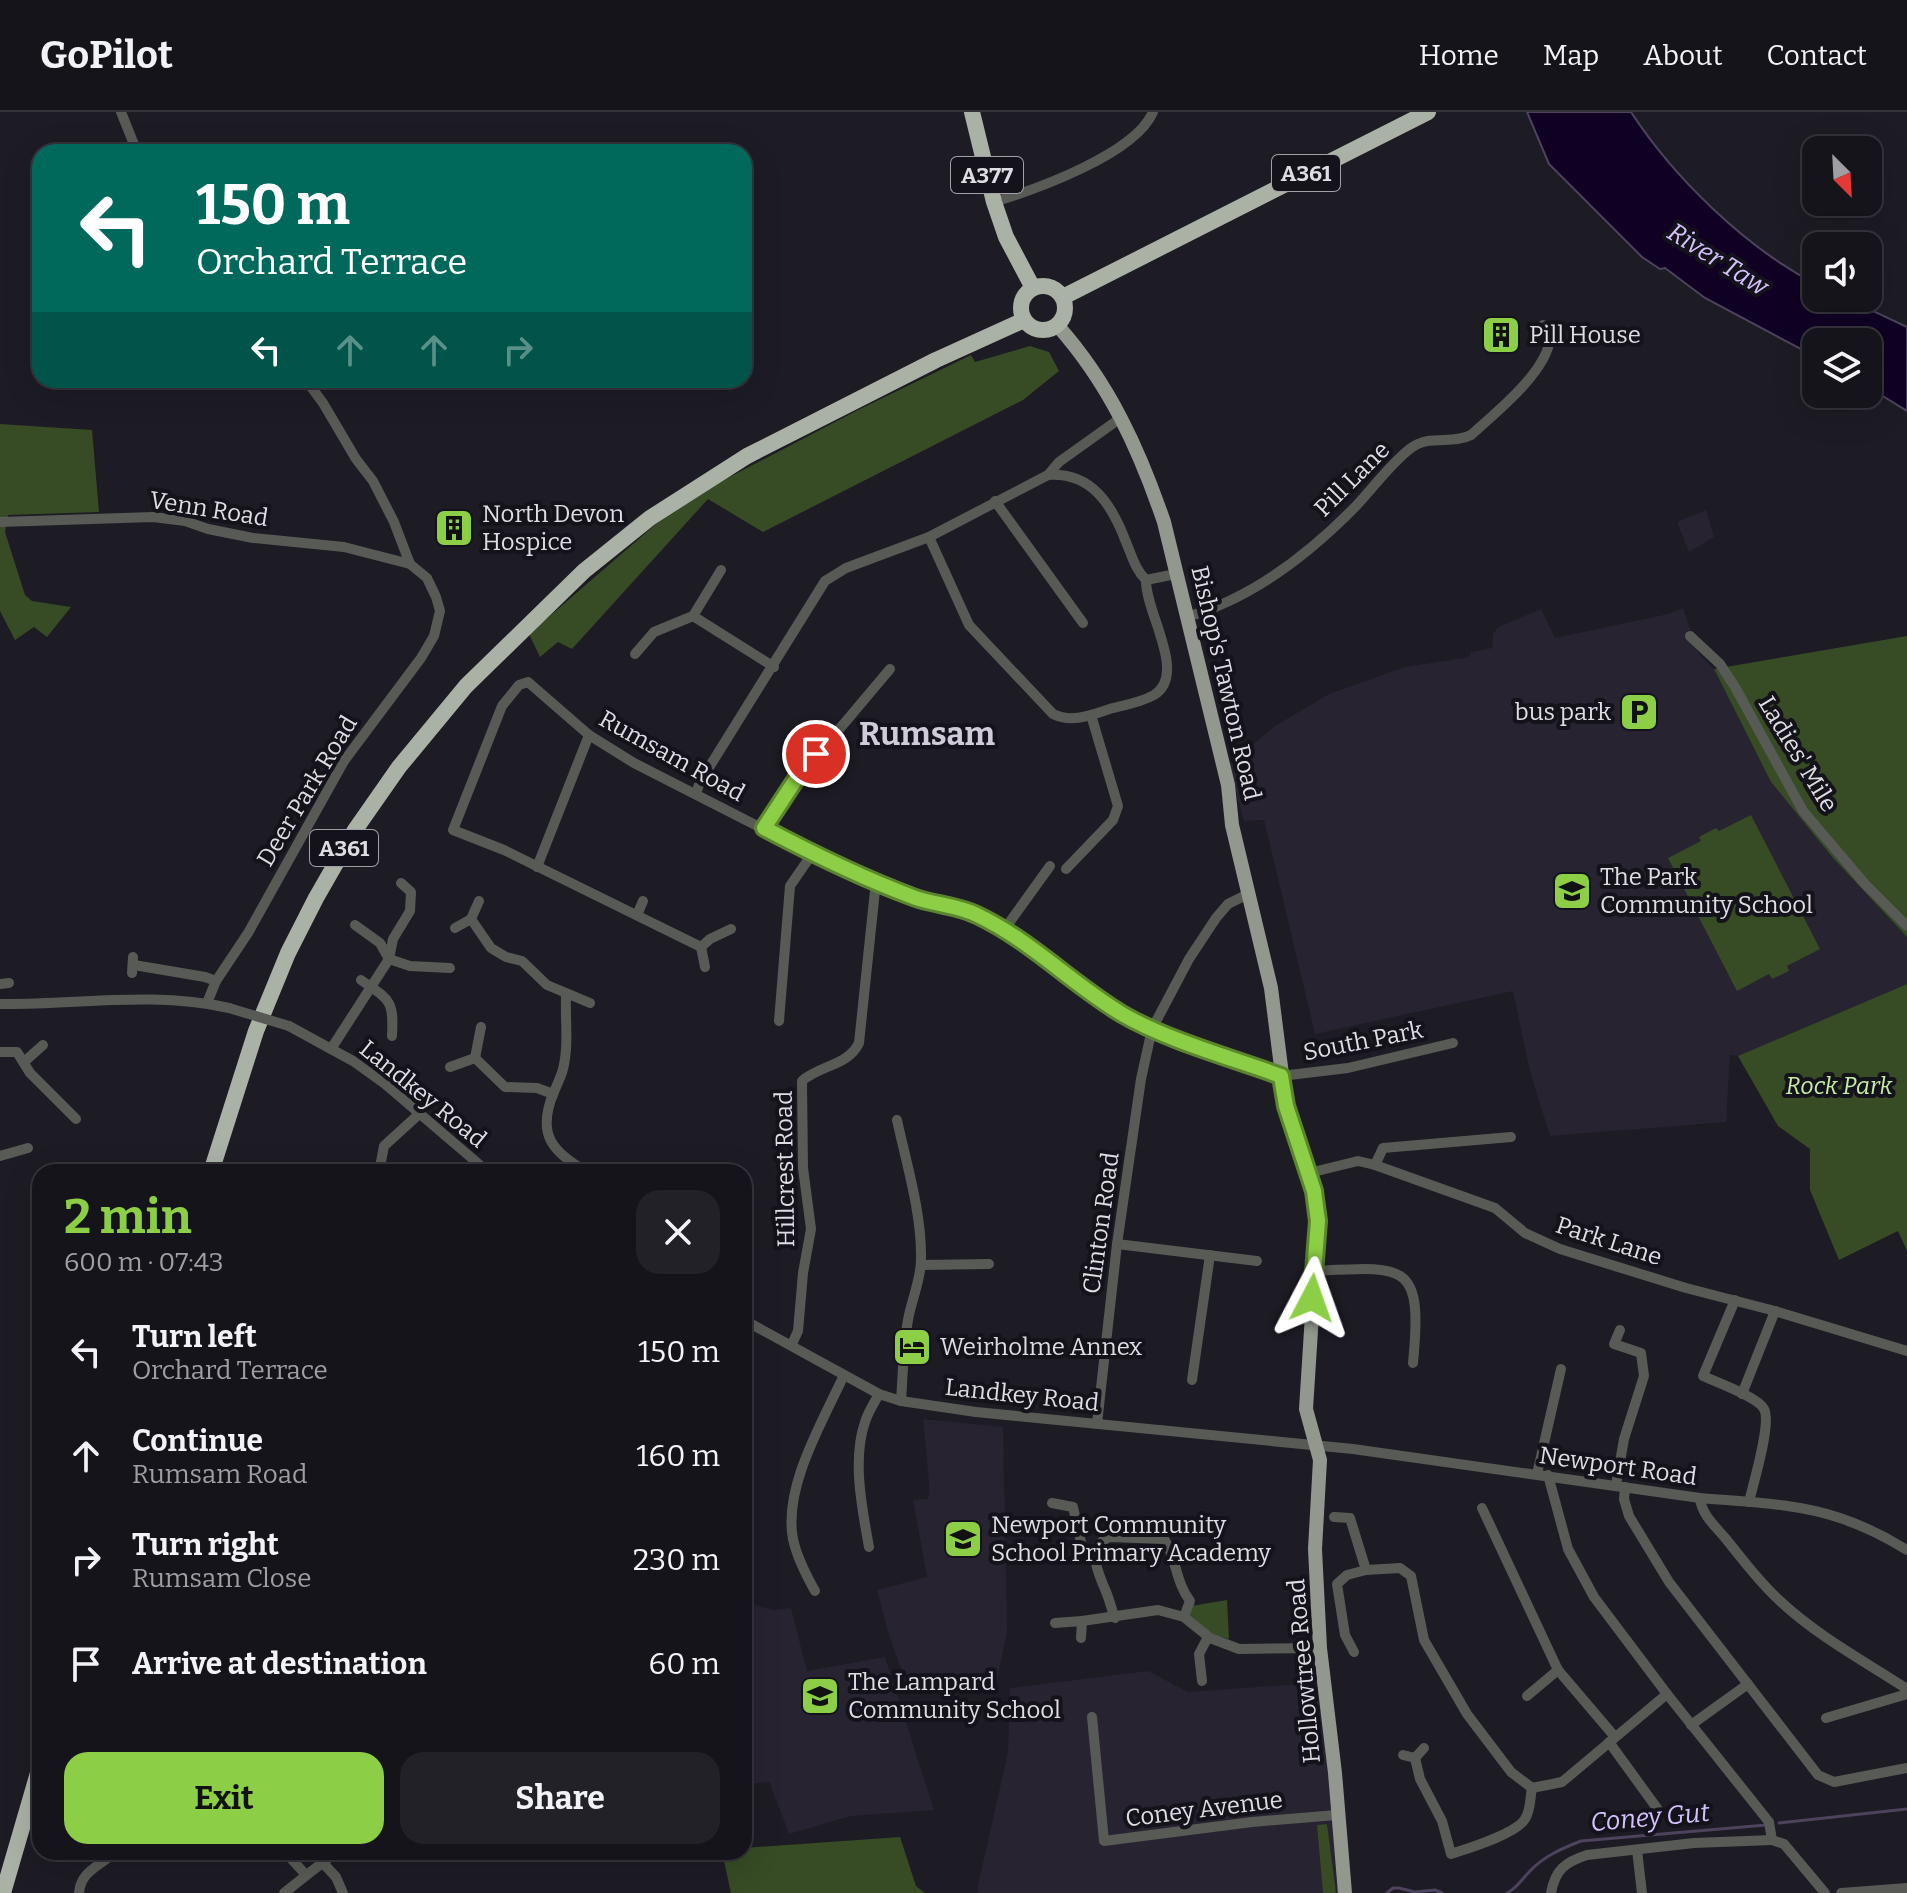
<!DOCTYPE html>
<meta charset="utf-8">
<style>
:root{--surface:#16141b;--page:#232128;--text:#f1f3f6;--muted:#9e9ea3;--line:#35333a;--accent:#8cce45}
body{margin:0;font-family:Bitter,serif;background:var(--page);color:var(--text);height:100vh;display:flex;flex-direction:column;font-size:30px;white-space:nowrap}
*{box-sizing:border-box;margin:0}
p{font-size:26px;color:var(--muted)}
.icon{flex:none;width:44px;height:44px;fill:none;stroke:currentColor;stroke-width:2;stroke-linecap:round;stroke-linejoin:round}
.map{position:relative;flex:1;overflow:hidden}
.sheet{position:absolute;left:32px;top:1052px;width:720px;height:696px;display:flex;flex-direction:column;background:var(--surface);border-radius:24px;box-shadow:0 8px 32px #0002,0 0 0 2px var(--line)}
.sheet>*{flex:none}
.top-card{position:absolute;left:32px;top:32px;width:720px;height:244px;border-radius:24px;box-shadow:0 8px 32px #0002,0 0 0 2px var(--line);background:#00695c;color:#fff;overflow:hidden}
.needle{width:52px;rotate:156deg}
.tools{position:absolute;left:1802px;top:24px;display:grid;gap:16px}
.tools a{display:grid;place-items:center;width:80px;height:80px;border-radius:16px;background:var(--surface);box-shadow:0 8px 32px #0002,0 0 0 2px var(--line);font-size:40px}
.pin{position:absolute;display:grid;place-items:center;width:68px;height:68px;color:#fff;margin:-34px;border:4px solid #fff;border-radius:50%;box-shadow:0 2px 8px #0007}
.me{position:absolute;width:88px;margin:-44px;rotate:4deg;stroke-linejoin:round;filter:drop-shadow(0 0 6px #0008)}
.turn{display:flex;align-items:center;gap:28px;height:168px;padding:0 32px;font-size:36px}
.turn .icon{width:104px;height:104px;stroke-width:2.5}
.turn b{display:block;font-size:56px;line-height:68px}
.lanes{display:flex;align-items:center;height:76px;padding:0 32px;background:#0003;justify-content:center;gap:40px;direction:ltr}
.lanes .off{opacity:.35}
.round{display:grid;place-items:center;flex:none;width:84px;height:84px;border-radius:24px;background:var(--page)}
.headline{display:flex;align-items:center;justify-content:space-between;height:136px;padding:0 32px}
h1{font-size:48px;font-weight:700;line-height:60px;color:var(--accent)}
.primary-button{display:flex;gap:16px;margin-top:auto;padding:16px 32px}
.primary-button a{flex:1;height:92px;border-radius:24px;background:var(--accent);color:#111;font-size:32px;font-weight:700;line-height:92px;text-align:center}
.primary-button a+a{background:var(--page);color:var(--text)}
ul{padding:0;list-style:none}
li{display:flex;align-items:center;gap:24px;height:104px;padding:0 32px}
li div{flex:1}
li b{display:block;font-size:30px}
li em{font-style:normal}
header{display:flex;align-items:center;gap:48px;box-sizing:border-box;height:112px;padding:0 40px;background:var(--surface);border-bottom:2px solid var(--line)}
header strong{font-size:38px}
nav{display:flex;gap:44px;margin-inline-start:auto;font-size:28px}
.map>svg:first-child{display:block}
.built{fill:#272331}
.green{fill:#374b25}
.water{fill:#100124;stroke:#4e435d;stroke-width:2}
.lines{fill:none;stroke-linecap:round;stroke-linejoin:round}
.stream{stroke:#4e435d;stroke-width:3}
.minor{stroke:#575a55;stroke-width:10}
.major{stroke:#92988e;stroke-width:14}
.highway{stroke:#aab1a5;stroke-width:16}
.minor-bridge{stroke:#575a55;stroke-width:10}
.route-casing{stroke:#5b862d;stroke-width:20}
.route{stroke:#8cce45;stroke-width:14}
.labels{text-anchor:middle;stroke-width:8;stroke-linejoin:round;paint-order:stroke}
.shield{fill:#14121a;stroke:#a2a0a7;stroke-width:2}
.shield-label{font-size:22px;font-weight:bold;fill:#dfdde3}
.poi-label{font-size:24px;fill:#dfdde3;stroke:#14121a;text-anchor:start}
.street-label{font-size:24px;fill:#dfdde3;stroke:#14121a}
.park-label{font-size:24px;font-style:italic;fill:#c6eda4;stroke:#14121a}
.water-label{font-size:26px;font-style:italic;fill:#d4c1fc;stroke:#14121a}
.district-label{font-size:32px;font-weight:bold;fill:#cfcbd8;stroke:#14121a}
</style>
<header>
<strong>GoPilot</strong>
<nav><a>Home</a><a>Map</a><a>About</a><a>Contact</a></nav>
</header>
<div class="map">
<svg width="1907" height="1781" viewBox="0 0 1907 1781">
<rect width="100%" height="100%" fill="#1d1b24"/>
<g class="built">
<polygon points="1706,398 1714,425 1689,440 1677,410"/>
<polygon points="1683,496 1699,542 1714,557 1771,670 1833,746 1907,825 1907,872 1738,944 1730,943 1726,1010 1550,1024 1530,960 1513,879 1315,922 1264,708 1244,709 1228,653 1275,614 1329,582 1405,555 1469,545 1471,540 1492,536 1493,522 1498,515 1541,497 1555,526 1668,502"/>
<polygon points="923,1307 1003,1315 1007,1519 997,1568 909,1579 888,1520 877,1478 927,1465 913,1388 927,1387 930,1382"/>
<polygon points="744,1490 773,1498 791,1496 807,1559 885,1545 934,1698 851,1704 789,1722 769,1670 744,1673"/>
<polygon points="1148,1559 1188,1580 1314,1571 1335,1661 1345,1781 978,1781 978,1773 1008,1640 1010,1576"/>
</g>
<g class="green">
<polygon points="1030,234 1049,240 1059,259 1023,288 763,420 708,387 572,537 558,530 540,545 529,522 656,412 724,368 856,299 971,243 975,250"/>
<polygon points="0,312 92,318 99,400 8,403 5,420 25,483 32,489 71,495 47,525 34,515 15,528 0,499"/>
<polygon points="1907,524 1907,825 1833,746 1771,670 1714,557"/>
<polygon points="1751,703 1820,837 1787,854 1789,859 1772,867 1769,862 1737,879 1668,746 1701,729 1699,725 1716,716 1719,719"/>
<polygon points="1907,872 1907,1139 1898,1119 1839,1148 1810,1078 1810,1037 1778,1014 1738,944"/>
<polygon points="1227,1488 1229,1527 1211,1522 1190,1504 1191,1494"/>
<polygon points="1327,1712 1336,1781 1323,1781 1317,1713"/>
<polygon points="900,1725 916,1774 925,1781 731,1781 722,1740 744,1740 744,1736"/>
</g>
<path class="water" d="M 1527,0 L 1631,0 C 1674,66 1746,136 1816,172 L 1816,186 L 1846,186 L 1907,215 L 1907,299 L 1868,275 L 1868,230 L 1816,230 L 1816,245 L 1705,186 L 1665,156 L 1660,157 L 1642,145 L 1549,52 Z"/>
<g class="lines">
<g class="stream">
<polyline points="1779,1711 1907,1697"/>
<polyline points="1387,1781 1393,1776 1399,1776 1415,1780 1435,1778 1442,1781"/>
<path d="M 1507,1781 C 1517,1776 1522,1767 1530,1759 C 1544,1744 1563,1736 1581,1729 L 1766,1713"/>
</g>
<g class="minor">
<polyline points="121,0 137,40"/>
<path d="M 994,90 C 1037,77 1135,42 1153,0"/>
<polyline points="306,268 323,291 356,347 373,369 394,410 410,452"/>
<path d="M 1048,363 C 1092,360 1112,393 1126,430 C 1132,444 1135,457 1146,468 L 1176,462"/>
<polyline points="995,389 1083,511"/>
<polyline points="0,410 153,405 185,409 208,417 253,426 344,435 410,452 427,466 436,485 440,499 434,524 421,546 344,649 248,821 216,869 207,891"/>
<path d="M 929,425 L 969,513 L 1053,602 C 1073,612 1093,602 1113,596 C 1126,593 1142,590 1154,583 C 1188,562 1145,500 1146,468"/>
<polyline points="721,458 693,504 774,555"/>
<path d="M 1186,505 C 1252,487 1309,442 1356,394 C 1374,375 1391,351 1411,336 C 1430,322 1452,333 1471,323 C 1495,301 1546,261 1550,227 L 1543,213"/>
<polyline points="1690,524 1720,552 1735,575 1803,699 1865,772 1907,814"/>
<polyline points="635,542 654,520 693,504"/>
<polyline points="696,681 700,670 825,469 846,456 929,425 1048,363 1059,350 1122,305"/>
<polyline points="764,716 802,658 831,627 890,557"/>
<polyline points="537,755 589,623"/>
<polyline points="1066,757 1113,708 1118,694 1091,603"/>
<polyline points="479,789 471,807 491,836 506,845 522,849 547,873 590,891"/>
<polyline points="637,803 643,789"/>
<polyline points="355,813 380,831 389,847 410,854 450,856"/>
<polyline points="455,816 471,807"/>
<polyline points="731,817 710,827 701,835 504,738 453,718 502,594 519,573 528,570 589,623 634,651 812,742 916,786 952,794 977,803 1029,835 1075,871 1124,903 1152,917 1281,964 1348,956 1453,931"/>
<polyline points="1004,818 1050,754"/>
<polyline points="701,835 705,855"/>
<polyline points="134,853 205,865 216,869"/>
<polyline points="132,861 133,845"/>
<path d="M 361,868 C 390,888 394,888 392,924"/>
<polyline points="0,872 9,871"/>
<path d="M 566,883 C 565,908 569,933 563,957 C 561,965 557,972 554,980 C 536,1022 552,1040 587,1060"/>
<path d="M 0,892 C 77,893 152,879 229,896"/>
<polyline points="779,909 790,774 812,742"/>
<polyline points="289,914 353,949 385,972 488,1060"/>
<polyline points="481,915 475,946 505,975 537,976 553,982"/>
<polyline points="331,937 389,847 393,827 410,799 411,780 401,771"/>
<polyline points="0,940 17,940 30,961 76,1007"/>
<polyline points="24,950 43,933"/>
<polyline points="450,955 475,946"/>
<path d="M 897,1008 C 907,1054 922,1102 921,1148 C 921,1168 911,1189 908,1208 C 903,1235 903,1262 901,1289"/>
<polyline points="0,1044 28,1036"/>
<polyline points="1375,1053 1383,1036 1511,1025"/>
<polyline points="379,1060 384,1034 418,1003"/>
<polyline points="1309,1061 1358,1049 1375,1053 1495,1096 1525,1121 1560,1137 1686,1176 1775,1199 1907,1239"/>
<polyline points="1117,1132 1257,1149"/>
<polyline points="921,1153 989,1152"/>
<path d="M 1313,1159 C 1406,1154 1423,1149 1413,1251"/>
<path d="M 1735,1188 L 1703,1264 C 1716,1270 1758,1285 1764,1297 C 1772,1311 1753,1372 1749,1390"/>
<path d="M 744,1208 L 879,1282 L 901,1289 L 976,1300 L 1353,1337 L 1700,1386 C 1745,1390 1796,1391 1840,1406 C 1864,1414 1886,1425 1907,1438"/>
<path d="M 792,1232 L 798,1219 L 803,1161 L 811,1117 L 803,1056 L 802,969 C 820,953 848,954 859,931 L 876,769"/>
<polyline points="1192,1268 1210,1143"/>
<polyline points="1742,1282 1775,1199"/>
<polyline points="1097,1312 1117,1132 1141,967 1152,917 1189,847 1216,806 1228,792 1248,782"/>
<polyline points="1537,1362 1561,1257"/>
<polyline points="1548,1363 1568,1437 1594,1485 1667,1582 1769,1710 1772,1728 1784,1732 1825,1781"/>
<polyline points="1616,1373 1624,1327 1644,1264 1641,1241 1614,1232 1620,1218"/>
<polyline points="1625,1375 1624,1387 1629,1404 1669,1470 1818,1663 1834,1670 1907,1656"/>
<path d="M 1700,1386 C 1701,1402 1716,1415 1726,1427 C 1743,1448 1759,1470 1779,1488 C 1817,1524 1864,1549 1907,1577"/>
<polyline points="1052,1391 1073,1395 1083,1439 1094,1442"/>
<polyline points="1482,1396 1558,1558 1615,1625"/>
<polyline points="1334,1405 1350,1406 1366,1458"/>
<path d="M 869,1435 C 862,1396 852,1348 865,1310 C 868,1300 874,1291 879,1282"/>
<path d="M 815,1479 C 806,1463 797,1446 793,1427 C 783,1375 823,1309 844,1263"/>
<path d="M 1115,1506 C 1111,1496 1109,1485 1104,1475 C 1097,1457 1086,1436 1109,1425 L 1164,1427 C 1177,1447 1175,1469 1190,1489 L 1184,1505"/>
<polyline points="1055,1511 1082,1509"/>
<polyline points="1081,1526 1082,1509 1158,1498 1184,1505 1210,1526 1239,1537 1320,1536"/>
<polyline points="1354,1540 1345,1523 1337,1472 1347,1463 1366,1458 1400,1456 1411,1464 1424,1528 1467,1602 1511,1660 1532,1676 1562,1670 1667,1582"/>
<polyline points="1202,1569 1199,1542 1208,1525"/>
<polyline points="1527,1584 1558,1558"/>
<polyline points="1092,1605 1104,1729 1252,1710 1337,1703"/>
<polyline points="1826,1606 1907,1582"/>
<polyline points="1691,1613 1748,1572"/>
<polyline points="1609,1630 1659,1699"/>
<polyline points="1403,1643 1415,1646 1424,1636"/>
<path d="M 1415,1646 L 1420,1667 L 1442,1709 L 1451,1742 C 1469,1736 1516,1722 1525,1707 C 1531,1698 1530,1685 1532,1676"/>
<polyline points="1637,1738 1642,1781"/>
<polyline points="285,1740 306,1763"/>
<polyline points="709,1740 709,1741"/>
<polyline points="322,1750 336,1765 343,1781"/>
<path d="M 79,1781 C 81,1758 100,1755 114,1740"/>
<polyline points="284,1781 336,1740"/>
<path d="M 1551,1781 C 1555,1758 1565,1750 1587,1743 L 1694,1731 L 1772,1728"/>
<polyline points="1841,1781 1907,1776"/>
</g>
<path class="major" d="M 1057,213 C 1109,271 1139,337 1164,410 L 1228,673 L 1232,713 L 1271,876 L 1286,994 L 1309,1061 L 1318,1109 L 1306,1297 L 1320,1348 L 1315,1437 L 1320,1536 L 1335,1661 L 1345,1781"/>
<g class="highway">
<polyline points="972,0 994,90 1006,125 1033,176"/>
<circle cx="1043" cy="196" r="22"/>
<polyline points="1063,185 1428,0"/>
<polyline points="211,1060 256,919 288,841 316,786 355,718 399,655 466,574 584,459 650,406 747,344 936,248 1024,208"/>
<polyline points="3,1781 40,1654"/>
</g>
<polyline class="minor-bridge" points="229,896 289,914"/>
</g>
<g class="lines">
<defs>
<path id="route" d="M 816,642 L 802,658 L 764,716 C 813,742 862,766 913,785 C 934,793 957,793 977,803 C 1030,828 1072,872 1122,902 C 1166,928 1232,946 1281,964 L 1286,994 L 1314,1079 L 1318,1109 L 1312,1186"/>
</defs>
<use href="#route" class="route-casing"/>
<use href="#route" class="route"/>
</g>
<defs>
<symbol id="building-square" viewBox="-11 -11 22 22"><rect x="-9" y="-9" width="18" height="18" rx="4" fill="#8cce45" stroke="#14121a"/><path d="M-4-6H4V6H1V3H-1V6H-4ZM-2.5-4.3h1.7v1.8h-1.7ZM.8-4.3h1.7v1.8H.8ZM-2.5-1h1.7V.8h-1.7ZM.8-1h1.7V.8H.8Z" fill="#111"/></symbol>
<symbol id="parking-square" viewBox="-11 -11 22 22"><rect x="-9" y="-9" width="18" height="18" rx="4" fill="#8cce45" stroke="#14121a"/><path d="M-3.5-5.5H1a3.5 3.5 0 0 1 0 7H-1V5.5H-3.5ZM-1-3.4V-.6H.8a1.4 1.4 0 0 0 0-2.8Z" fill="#111"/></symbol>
<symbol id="school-square" viewBox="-11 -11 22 22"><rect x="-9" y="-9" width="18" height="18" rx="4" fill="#8cce45" stroke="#14121a"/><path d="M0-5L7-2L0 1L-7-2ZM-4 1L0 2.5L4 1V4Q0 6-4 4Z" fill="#111"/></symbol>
<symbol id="hotel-square" viewBox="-11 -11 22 22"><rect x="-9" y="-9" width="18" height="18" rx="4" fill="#8cce45" stroke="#14121a"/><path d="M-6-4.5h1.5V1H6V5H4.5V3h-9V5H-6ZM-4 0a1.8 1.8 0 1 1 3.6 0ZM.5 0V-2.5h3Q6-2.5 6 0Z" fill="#111"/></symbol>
</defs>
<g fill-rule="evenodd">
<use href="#building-square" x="1479" y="201" width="44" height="44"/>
<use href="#building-square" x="432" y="394" width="44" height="44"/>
<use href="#parking-square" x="1617" y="578" width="44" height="44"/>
<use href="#school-square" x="1550" y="757" width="44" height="44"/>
<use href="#hotel-square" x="890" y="1213" width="44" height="44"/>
<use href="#school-square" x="941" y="1405" width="44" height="44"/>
<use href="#school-square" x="798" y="1562" width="44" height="44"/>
</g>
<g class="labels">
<g class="shield">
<rect x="1272" y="43" width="68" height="36" rx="6"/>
<rect x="951" y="45" width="72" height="36" rx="6"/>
<rect x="310" y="718" width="68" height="36" rx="6"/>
</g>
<g class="shield-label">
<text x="1306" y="69">A361</text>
<text x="987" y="71">A377</text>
<text x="344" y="744">A361</text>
</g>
<g class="poi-label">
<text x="1529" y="231">Pill House</text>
<text x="482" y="410">North Devon<tspan x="482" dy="28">Hospice</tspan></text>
<text x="1611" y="608" text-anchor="end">bus park</text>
<text x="1600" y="773">The Park<tspan x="1600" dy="28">Community School</tspan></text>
<text x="940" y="1243">Weirholme Annex</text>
<text x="991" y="1421">Newport Community<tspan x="991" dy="28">School Primary Academy</tspan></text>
<text x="848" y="1578">The Lampard<tspan x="848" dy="28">Community School</tspan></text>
</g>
<g class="street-label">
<text transform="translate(1352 367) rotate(-45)" y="8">Pill Lane</text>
<text transform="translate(209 397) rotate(9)" y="8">Venn Road</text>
<text transform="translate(1226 571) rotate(77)" y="8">Bishop's Tawton Road</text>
<text transform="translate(1798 642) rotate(59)" y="8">Ladies' Mile</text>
<text transform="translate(672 644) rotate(29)" y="8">Rumsam Road</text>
<text transform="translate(307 679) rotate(-59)" y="8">Deer Park Road</text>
<text transform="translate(1363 929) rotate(-11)" y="8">South Park</text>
<text transform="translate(423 982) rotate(39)" y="8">Landkey Road</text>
<text transform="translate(785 1057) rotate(-91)" y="8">Hillcrest Road</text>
<text transform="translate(1101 1111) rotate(-82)" y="8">Clinton Road</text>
<text transform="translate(1609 1129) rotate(18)" y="8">Park Lane</text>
<text transform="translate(1022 1283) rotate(6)" y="8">Landkey Road</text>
<text transform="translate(1618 1354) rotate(8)" y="8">Newport Road</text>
<text transform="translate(1304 1559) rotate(-95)" y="8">Hollowtree Road</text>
<text transform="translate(1204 1697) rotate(-7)" y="8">Coney Avenue</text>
</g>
<g class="park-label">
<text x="1839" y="982">Rock Park</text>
</g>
<g class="water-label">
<text transform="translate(1718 147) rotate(32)" y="9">River Taw</text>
<text transform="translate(1650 1705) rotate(-5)" y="9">Coney Gut</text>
</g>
<g class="district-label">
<text x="927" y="633">Rumsam</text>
</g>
</g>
</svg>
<div class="tools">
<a><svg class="needle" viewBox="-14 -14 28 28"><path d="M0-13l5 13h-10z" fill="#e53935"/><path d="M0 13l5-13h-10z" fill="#9e9ea3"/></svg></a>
<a><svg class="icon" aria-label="sound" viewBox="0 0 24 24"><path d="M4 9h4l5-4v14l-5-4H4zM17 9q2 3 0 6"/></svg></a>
<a><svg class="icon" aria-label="layers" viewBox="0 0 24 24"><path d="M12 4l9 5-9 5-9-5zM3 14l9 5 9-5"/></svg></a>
</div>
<div class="pin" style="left:816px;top:642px;background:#d93025"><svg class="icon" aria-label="arrive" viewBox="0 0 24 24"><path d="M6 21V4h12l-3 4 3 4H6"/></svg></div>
<svg class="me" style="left:1312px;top:1186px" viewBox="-20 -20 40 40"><path d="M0-17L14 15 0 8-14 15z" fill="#8cce45" stroke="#fff" stroke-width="4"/></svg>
<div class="top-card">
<div class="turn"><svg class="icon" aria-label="left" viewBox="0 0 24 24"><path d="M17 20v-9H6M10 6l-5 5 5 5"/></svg><div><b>150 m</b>Orchard Terrace</div></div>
<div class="lanes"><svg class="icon" aria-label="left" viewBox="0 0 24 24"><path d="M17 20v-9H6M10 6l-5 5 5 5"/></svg><svg class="icon off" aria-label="ahead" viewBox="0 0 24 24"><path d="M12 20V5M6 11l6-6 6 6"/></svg><svg class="icon off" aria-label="ahead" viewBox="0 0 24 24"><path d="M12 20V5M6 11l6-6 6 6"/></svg><svg class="icon off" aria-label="right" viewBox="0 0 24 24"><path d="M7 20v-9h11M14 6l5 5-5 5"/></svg></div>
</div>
<section class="sheet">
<div class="headline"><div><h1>2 min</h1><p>600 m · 07:43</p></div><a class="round"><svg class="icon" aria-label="close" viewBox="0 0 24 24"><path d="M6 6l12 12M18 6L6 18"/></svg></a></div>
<ul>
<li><svg class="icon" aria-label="left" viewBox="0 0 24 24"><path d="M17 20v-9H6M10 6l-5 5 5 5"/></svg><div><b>Turn left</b><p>Orchard Terrace</p></div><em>150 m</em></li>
<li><svg class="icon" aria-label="ahead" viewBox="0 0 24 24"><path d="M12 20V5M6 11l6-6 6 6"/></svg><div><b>Continue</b><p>Rumsam Road</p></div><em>160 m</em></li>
<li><svg class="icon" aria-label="right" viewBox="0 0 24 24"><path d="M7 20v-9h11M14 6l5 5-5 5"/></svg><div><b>Turn right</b><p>Rumsam Close</p></div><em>230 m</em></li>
<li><svg class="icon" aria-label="arrive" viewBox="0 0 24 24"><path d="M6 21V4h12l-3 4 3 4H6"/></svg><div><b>Arrive at destination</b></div><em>60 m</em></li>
</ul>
<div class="primary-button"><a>Exit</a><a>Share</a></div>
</section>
</div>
